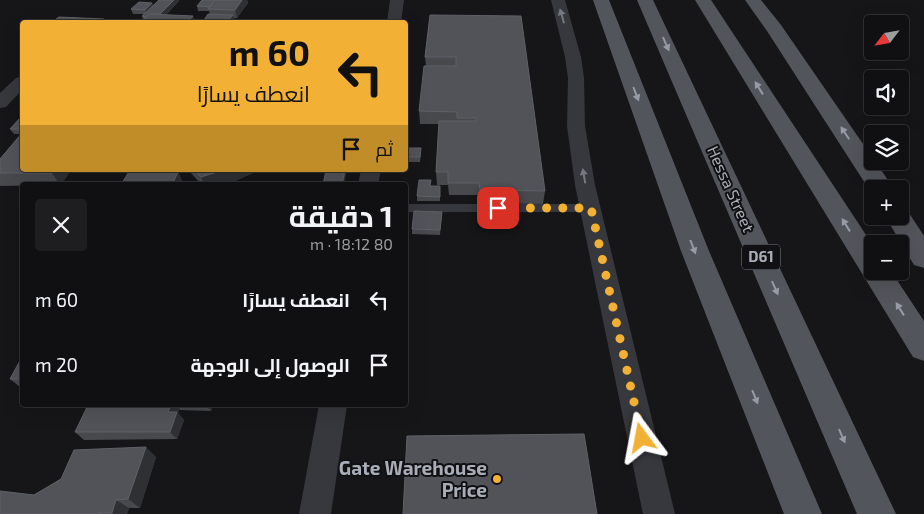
<!DOCTYPE html>
<html lang="ar">
<meta charset="utf-8">
<style>
:root{--surface:#101012;--page:#1e1e20;--text:#f1f3f6;--muted:#9c9d9f;--line:#303032}
body{margin:0;font-family:"Exo 2",Cairo,sans-serif;background:var(--page);color:var(--text);direction:rtl;height:100vh;display:flex;flex-direction:column;font-size:19px;white-space:nowrap}
*{box-sizing:border-box;margin:0}
p{font-size:16px;color:var(--muted)}
.icon{flex:none;width:28px;height:28px;fill:none;stroke:currentColor;stroke-width:2;stroke-linecap:round;stroke-linejoin:round}
.map{position:relative;flex:1;overflow:hidden;direction:ltr}
.drawer{position:absolute;left:20px;top:182px;width:388px;height:225px;display:flex;flex-direction:column;background:var(--surface);border-radius:5px;box-shadow:0 5px 20px #0002,0 0 0 1px var(--line);direction:rtl}
.drawer>*{flex:none}
.guide{position:absolute;left:20px;top:20px;width:388px;height:152px;border-radius:5px;box-shadow:0 5px 20px #0002,0 0 0 1px var(--line);direction:rtl;background:#f2b134;color:#111;overflow:hidden}
.needle{width:32px;rotate:239deg}
.controls{position:absolute;left:864px;top:15px;display:grid;gap:10px}
.controls a{display:grid;place-items:center;width:45px;height:45px;border-radius:5px;background:var(--surface);box-shadow:0 5px 20px #0002,0 0 0 1px var(--line);font-size:25px}
.pin{position:absolute;display:grid;place-items:center;width:42px;height:42px;color:#fff;margin:-21px;border-radius:10px;box-shadow:0 2px 8px #0006}
.me{position:absolute;width:55px;margin:-28px;rotate:347deg;stroke-linejoin:round;filter:drop-shadow(0 0 4px #0008)}
.turn{display:flex;align-items:center;gap:18px;height:105px;padding:0 15px;font-size:22px}
.turn .icon{width:65px;height:65px;stroke-width:2.5}
.turn b{display:block;font-size:35px;line-height:42px}
.then{display:flex;align-items:center;height:48px;padding:0 15px;background:#0003;gap:10px;font-size:19px}
.round{display:grid;place-items:center;flex:none;width:52px;height:52px;border-radius:5px;background:var(--page)}
.head{display:flex;align-items:center;justify-content:space-between;height:85px;padding:0 15px}
h1{font-size:30px;font-weight:700;line-height:38px}
ul{padding:0;list-style:none}
li{display:flex;align-items:center;gap:15px;height:65px;padding:0 15px}
li div{flex:1}
li b{display:block;font-size:19px}
li em{font-style:normal}
.map>svg:first-child{display:block}
.lines{fill:none;stroke-linecap:round;stroke-linejoin:round}
.service{fill:#37383d;fill-rule:evenodd}
.minor{fill:#37383d;fill-rule:evenodd}
.primary{fill:#53555c;fill-rule:evenodd}
.wall{fill:#47494d}
.shaded-wall{fill:#2f3033}
.building{fill:#525359;stroke:#5f6168}
.oneway{fill:#757881}
.oneway2{fill:#979ba6}
.route{stroke:#f2b134;stroke-width:9;stroke-dasharray:0 16.2}
.poi-dot{fill:#f2b134;stroke:#111113;stroke-width:2}
.labels{text-anchor:middle;stroke-width:4;stroke-linejoin:round;paint-order:stroke}
.shield{fill:#111113;stroke:#7b7e86;stroke-width:1}
.shield-label{font-size:15px;font-weight:bold;fill:#a8adb8}
.street-label{font-size:16px;fill:#a8adb8;stroke:#111113}
.near-poi-label{font-size:19px;font-weight:bold;fill:#a8adb8;stroke:#111113;text-anchor:end}
</style>
<div class="map">
<svg width="924" height="514" viewBox="0 0 924 514">
<rect width="100%" height="100%" fill="#161618"/>
<g class="lines">
<polygon class="service" points="405,204 591,204 596,208 591,212 405,212"/>
<g class="minor">
<polygon points="390,0 404,0 401,22 387,22"/>
<polygon points="551,0 565,0 581,57 584,78 585,126 595,185 675,514 643,514 575,185 567,126 568,78 565,57"/>
<polygon points="22,76 22,90 6,107 0,108 0,93 16,78"/>
<polygon points="361,170 381,170 378,185 358,185"/>
<polygon points="319,405 347,405 331,514 299,514"/>
</g>
<g class="primary">
<polygon points="593,0 609,0 709,251 822,514 784,514 681,251"/>
<polygon points="637,0 653,0 896,514 857,514"/>
<polygon points="695,0 711,0 872,244 872,271 891,271 924,321 924,361 913,357"/>
<polygon points="745,0 761,0 781,25 872,157 872,161 875,161 894,189 872,189 872,194 767,31"/>
<polygon points="900,208 907,210 924,236 924,268 914,265 885,216 900,216"/>
</g>
</g>
<g class="wall">
<polygon points="159,0 178,0 179,1 166,15 193,16 195,22 141,22 143,20 142,16 144,14 133,14 131,9 152,3 153,6"/>
<polygon points="202,0 247,0 248,3 237,18 234,18 234,19 232,22 204,22 204,20 210,14 209,11 198,11 197,6"/>
<polygon points="430,15 545,191 543,204 479,203 479,195 449,195 448,185 437,185 436,172 439,124 420,124 419,111 426,66 425,57"/>
<polygon points="22,113 22,170 71,170 61,185 0,186 0,159 21,134 14,134 10,129 21,117 20,115"/>
<polygon points="405,148 421,153 420,162 405,162"/>
<polygon points="188,170 256,170 255,172 235,181 222,185 202,185"/>
<polygon points="178,172 182,181 181,185 123,185 122,183"/>
<polygon points="431,186 440,186 440,201 417,201 417,196"/>
<polygon points="442,212 440,235 412,234 412,229"/>
<polygon points="22,357 22,387 20,387 10,379"/>
<polygon points="88,405 175,405 179,409 178,413 184,420 177,439 84,440 75,432"/>
<polygon points="177,405 213,405 211,411 180,410 177,406"/>
<polygon points="156,457 140,508 129,508 127,514 0,514 34,495"/>
</g>
<g class="shaded-wall">
<polygon points="174,0 178,0 179,1 159,22 157,17"/>
<polygon points="242,0 247,0 248,3 237,18 235,10"/>
<polygon points="152,3 154,7 147,14 145,10"/>
<polygon points="233,15 234,19 232,22 228,22 228,21"/>
<polygon points="193,16 195,22 187,22"/>
<polygon points="54,170 71,170 61,185 60,185 52,173"/>
<polygon points="224,170 256,170 255,172 235,181 222,185 205,185 201,177"/>
<polygon points="345,170 347,170 344,185 342,185"/>
<polygon points="178,172 182,181 181,185 172,185"/>
<polygon points="408,253 408,257 405,278 405,270"/>
<polygon points="171,405 175,405 179,409 178,413 184,420 177,439 170,432 168,412"/>
<polygon points="209,405 213,405 211,411 208,407"/>
<polygon points="146,447 156,457 140,508 128,499"/>
<polygon points="116,500 129,508 127,514 113,514 112,513"/>
</g>
<g class="building">
<polygon points="159,0 174,0 160,14 149,14 146,17 142,16"/>
<polygon points="202,0 215,0 210,7 197,6"/>
<polygon points="215,0 242,0 235,10 208,9"/>
<polygon points="139,2 152,3 145,10 131,9"/>
<polygon points="149,14 193,16 187,22 141,22"/>
<polygon points="208,14 233,15 228,21 204,20"/>
<polygon points="430,15 521,16 545,191 480,190 479,183 448,183 448,172 436,172 439,121 476,121 476,118 457,118 457,112 419,111 424,66 456,66 456,57 425,57"/>
<polygon points="59,17 104,19 100,22 52,22"/>
<polygon points="280,21 320,22 279,22"/>
<polygon points="21,117 22,117 22,129 10,129"/>
<polygon points="22,133 22,170 54,170 52,173 0,173 0,159"/>
<polygon points="405,148 421,148 420,157 405,157"/>
<polygon points="130,170 164,170 178,172 172,185 122,183"/>
<polygon points="194,170 224,170 201,177"/>
<polygon points="326,170 345,170 342,185 323,185"/>
<polygon points="419,180 431,180 430,186 440,186 440,197 417,196"/>
<polygon points="414,211 442,212 440,230 412,229"/>
<polygon points="405,252 408,253 405,270"/>
<polygon points="22,357 22,379 10,379"/>
<polygon points="88,405 171,405 168,412 177,412 170,432 75,432"/>
<polygon points="177,405 209,405 208,407 177,406"/>
<polygon points="584,434 597,514 403,514 407,436"/>
<polygon points="146,447 128,499 116,500 112,513 100,513 100,514 0,514 0,491 34,495 61,479 74,450"/>
</g>
<defs><path id="oneway-solid" d="M-6-.8H1V-3.2L6.5 0L1 3.2V.8H-6Z" transform="scale(1.25)"/></defs>
<g class="oneway">
<use href="#oneway-solid" transform="translate(562 16) rotate(-106)"/>
<use href="#oneway-solid" transform="translate(584 176) rotate(-100)"/>
</g>
<g class="oneway2">
<use href="#oneway-solid" transform="translate(666 44) rotate(66)"/>
<use href="#oneway-solid" transform="translate(759 88) rotate(-122)"/>
<use href="#oneway-solid" transform="translate(636 94) rotate(69)"/>
<use href="#oneway-solid" transform="translate(845 133) rotate(-124)"/>
<use href="#oneway-solid" transform="translate(846 225) rotate(-122)"/>
<use href="#oneway-solid" transform="translate(693 247) rotate(69)"/>
<use href="#oneway-solid" transform="translate(775 288) rotate(66)"/>
<use href="#oneway-solid" transform="translate(900 309) rotate(-122)"/>
<use href="#oneway-solid" transform="translate(755 397) rotate(68)"/>
<use href="#oneway-solid" transform="translate(842 436) rotate(66)"/>
</g>
<g class="lines">
<polyline class="route" points="498,208 591,208 642,438"/>
</g>
<circle class="poi-dot" cx="497" cy="479" r="5"/>
<g class="labels">
<rect class="shield" x="742" y="244.5" width="38" height="25" rx="4"/>
<g class="shield-label">
<text x="761" y="262">D61</text>
</g>
<g class="street-label">
<text transform="translate(731 189) rotate(66)" y="6">Hessa Street</text>
</g>
<g class="near-poi-label">
<text x="487" y="475">Gate Warehouse<tspan x="487" dy="22">Price</tspan></text>
</g>
</g>
</svg>
<div class="controls">
<a><svg class="needle" viewBox="-14 -14 28 28"><path d="M0-13l5 13h-10z" fill="#e53935"/><path d="M0 13l5-13h-10z" fill="#9c9d9f"/></svg></a>
<a><svg class="icon" aria-label="sound" viewBox="0 0 24 24"><path d="M4 9h4l5-4v14l-5-4H4zM17 9q2 3 0 6"/></svg></a>
<a><svg class="icon" aria-label="layers" viewBox="0 0 24 24"><path d="M12 4l9 5-9 5-9-5zM3 14l9 5 9-5"/></svg></a>
<a>+</a>
<a>−</a>
</div>
<div class="pin" style="left:498px;top:208px;background:#d93025"><svg class="icon" aria-label="arrive" viewBox="0 0 24 24"><path d="M6 21V4h12l-3 4 3 4H6"/></svg></div>
<svg class="me" style="left:642px;top:438px" viewBox="-20 -20 40 40"><path d="M0-17L14 15 0 8-14 15z" fill="#f2b134" stroke="#fff" stroke-width="4"/></svg>
<div class="guide">
<div class="turn"><svg class="icon" aria-label="left" viewBox="0 0 24 24"><path d="M17 20v-9H6M10 6l-5 5 5 5"/></svg><div><b>60 m</b>انعطف يسارًا</div></div>
<div class="then">ثم<svg class="icon" aria-label="arrive" viewBox="0 0 24 24"><path d="M6 21V4h12l-3 4 3 4H6"/></svg></div>
</div>
<section class="drawer">
<div class="head"><div><h1>1 دقيقة</h1><p>80 m · 18:12</p></div><a class="round"><svg class="icon" aria-label="close" viewBox="0 0 24 24"><path d="M6 6l12 12M18 6L6 18"/></svg></a></div>
<ul>
<li><svg class="icon" aria-label="left" viewBox="0 0 24 24"><path d="M17 20v-9H6M10 6l-5 5 5 5"/></svg><div><b>انعطف يسارًا</b></div><em>60 m</em></li>
<li><svg class="icon" aria-label="arrive" viewBox="0 0 24 24"><path d="M6 21V4h12l-3 4 3 4H6"/></svg><div><b>الوصول إلى الوجهة</b></div><em>20 m</em></li>
</ul>
</section>
</div>
